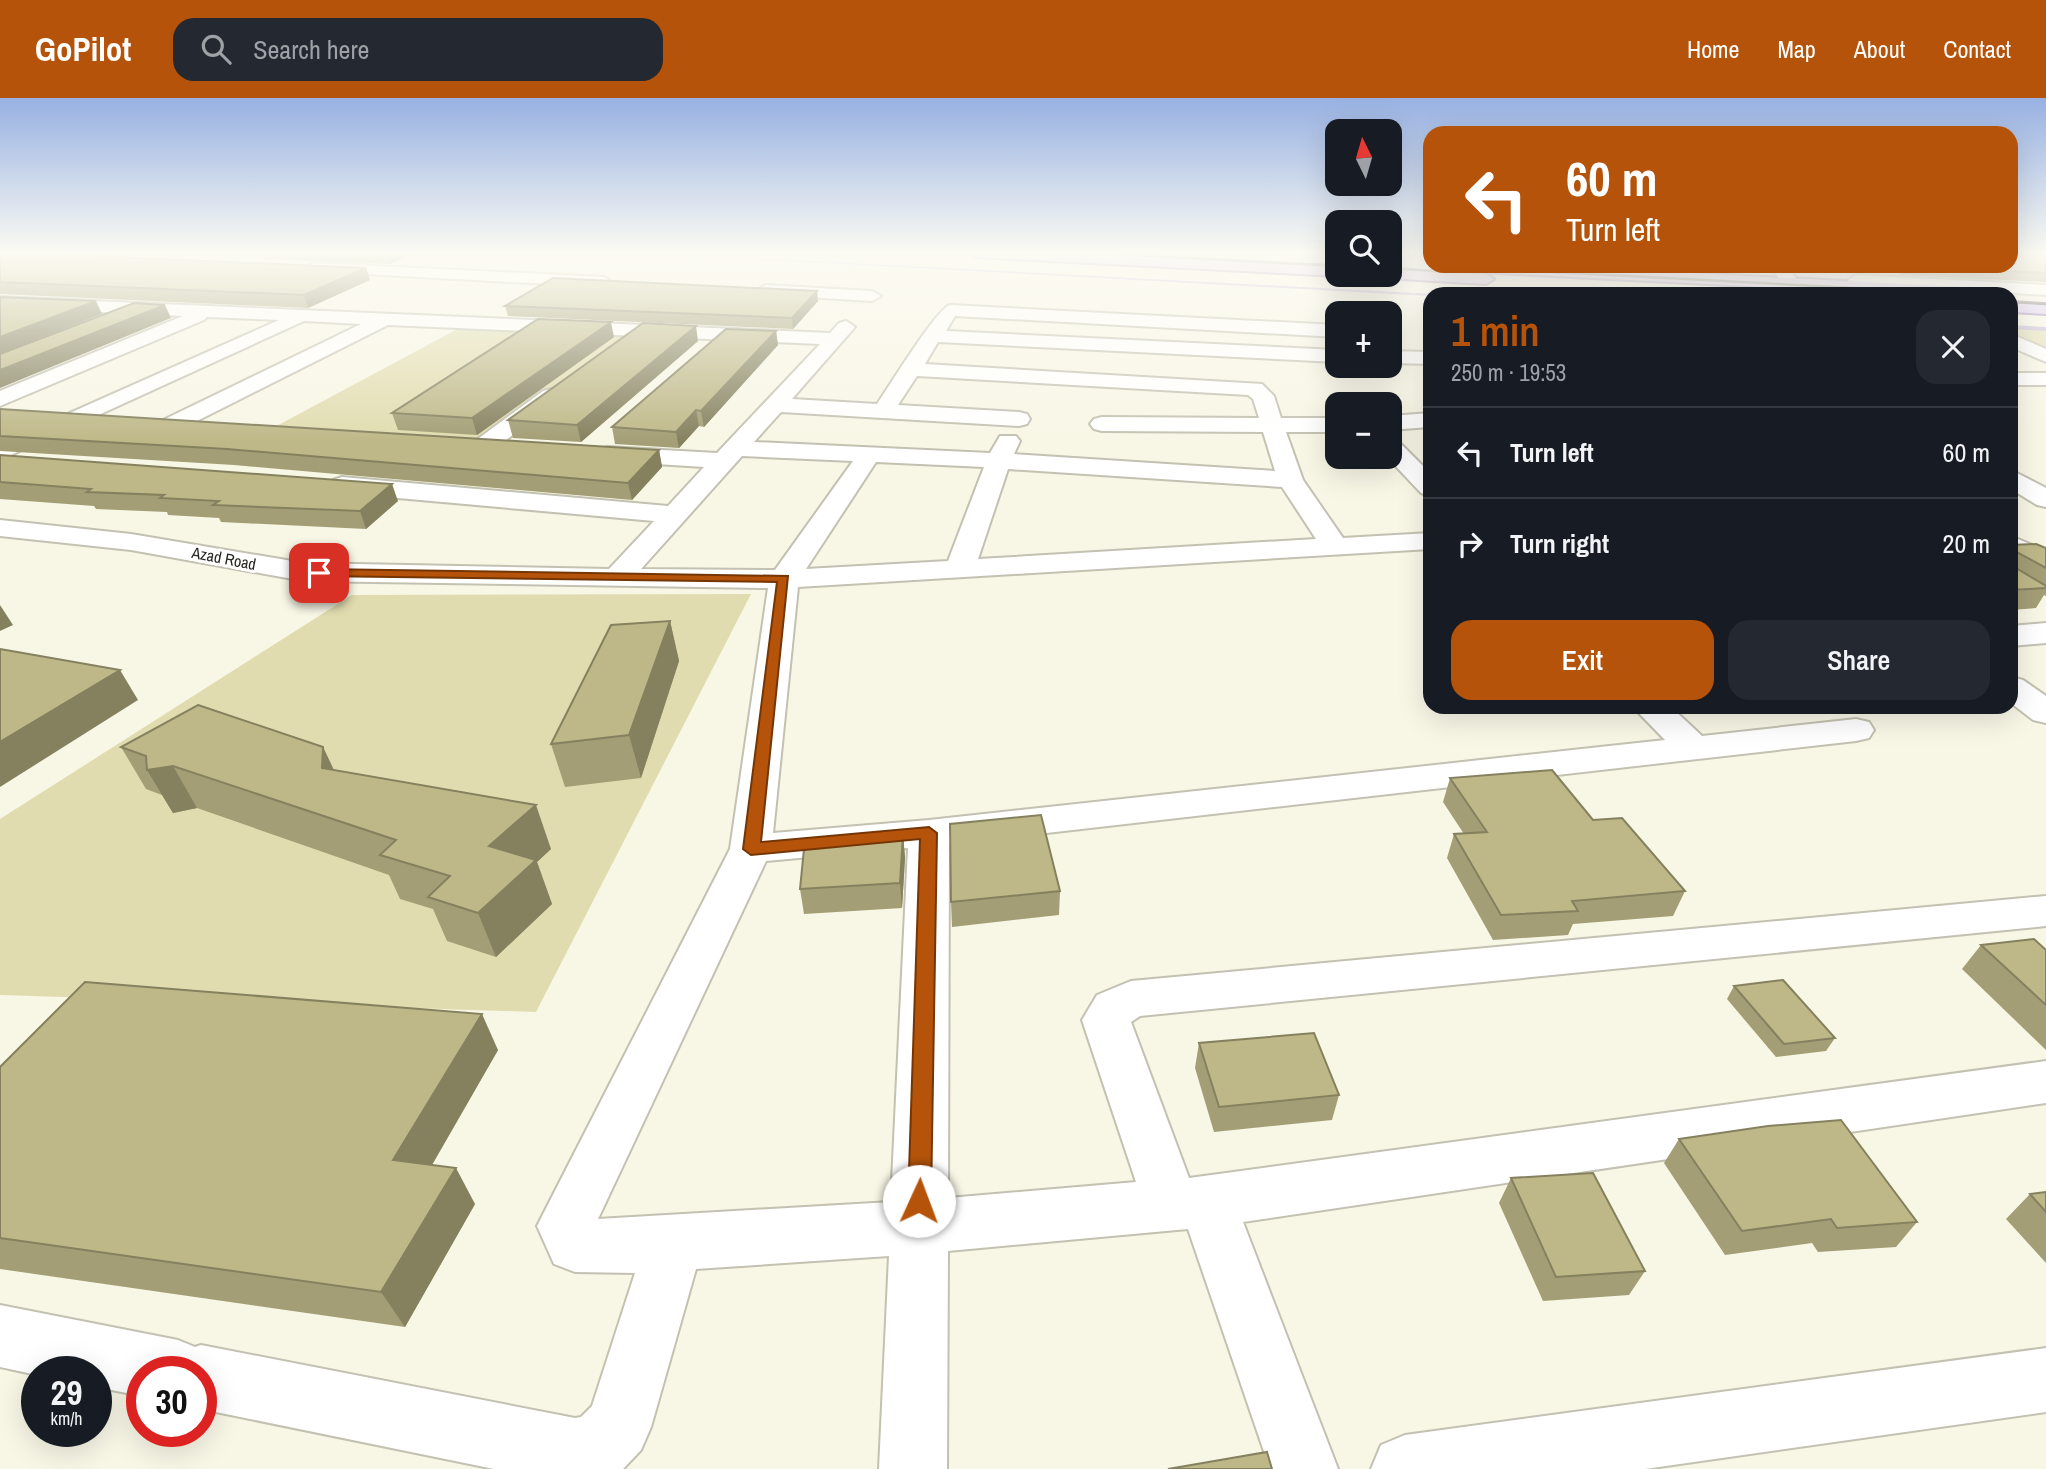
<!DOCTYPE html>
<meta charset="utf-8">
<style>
:root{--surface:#171b24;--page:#242831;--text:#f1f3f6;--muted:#9ea1a6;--line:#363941;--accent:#b45309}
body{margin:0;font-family:"Archivo Narrow",sans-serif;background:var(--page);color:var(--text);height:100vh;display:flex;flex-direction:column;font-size:26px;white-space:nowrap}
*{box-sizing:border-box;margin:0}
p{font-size:23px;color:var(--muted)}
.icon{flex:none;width:38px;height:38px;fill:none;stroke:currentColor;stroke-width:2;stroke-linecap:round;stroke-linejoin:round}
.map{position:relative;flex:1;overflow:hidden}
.sheet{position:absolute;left:1423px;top:189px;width:595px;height:427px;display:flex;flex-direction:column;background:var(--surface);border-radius:21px;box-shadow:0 7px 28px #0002}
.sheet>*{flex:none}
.top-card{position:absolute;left:1423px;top:28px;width:595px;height:147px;border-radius:21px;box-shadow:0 7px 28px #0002;background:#b45309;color:#fff;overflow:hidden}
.needle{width:46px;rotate:355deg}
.tools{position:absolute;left:1325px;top:21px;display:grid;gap:14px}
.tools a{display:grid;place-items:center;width:77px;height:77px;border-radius:14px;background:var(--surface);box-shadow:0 7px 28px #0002;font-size:35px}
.speed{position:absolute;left:21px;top:1258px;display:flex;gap:14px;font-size:35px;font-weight:700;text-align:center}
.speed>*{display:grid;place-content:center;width:91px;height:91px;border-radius:50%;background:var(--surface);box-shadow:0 7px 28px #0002;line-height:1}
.speed small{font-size:18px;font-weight:400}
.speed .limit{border:10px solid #d22;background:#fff;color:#111}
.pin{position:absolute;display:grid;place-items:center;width:60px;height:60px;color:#fff;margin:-30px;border-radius:14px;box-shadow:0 4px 10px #0006}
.me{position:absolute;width:77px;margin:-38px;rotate:2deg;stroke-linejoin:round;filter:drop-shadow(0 0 5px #0008)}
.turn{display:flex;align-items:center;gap:24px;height:147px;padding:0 28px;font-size:32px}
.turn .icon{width:91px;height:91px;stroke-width:2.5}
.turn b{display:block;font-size:49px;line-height:60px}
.round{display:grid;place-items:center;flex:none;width:74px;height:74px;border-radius:21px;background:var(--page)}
.head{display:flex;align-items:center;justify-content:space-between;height:119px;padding:0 28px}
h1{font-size:42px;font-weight:600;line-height:52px;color:var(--accent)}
.action{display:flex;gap:14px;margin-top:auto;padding:14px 28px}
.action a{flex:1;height:80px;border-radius:21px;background:var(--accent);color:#fff;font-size:28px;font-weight:600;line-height:80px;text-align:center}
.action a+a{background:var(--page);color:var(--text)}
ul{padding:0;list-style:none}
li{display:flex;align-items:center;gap:21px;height:91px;padding:0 28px;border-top:2px solid var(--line)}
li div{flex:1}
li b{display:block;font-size:26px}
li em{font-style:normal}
header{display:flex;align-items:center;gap:42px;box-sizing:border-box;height:98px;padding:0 35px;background:var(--accent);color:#fff}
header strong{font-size:33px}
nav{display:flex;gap:38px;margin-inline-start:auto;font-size:24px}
.search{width:490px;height:63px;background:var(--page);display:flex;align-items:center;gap:18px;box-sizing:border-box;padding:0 24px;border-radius:21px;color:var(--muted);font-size:26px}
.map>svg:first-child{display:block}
.green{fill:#e1dcaf}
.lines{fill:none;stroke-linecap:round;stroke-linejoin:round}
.stream{fill:#bdadd9;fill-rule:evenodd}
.minor-casing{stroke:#c3c1b1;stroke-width:4}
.major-casing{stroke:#8870a9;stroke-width:4}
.minor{fill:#fff;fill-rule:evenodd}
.major{fill:#d7c2f8;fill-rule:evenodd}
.rail{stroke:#535149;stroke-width:2.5}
.wall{fill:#a39e75}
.shaded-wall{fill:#85815f}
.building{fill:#beb888;stroke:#85815f;stroke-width:2}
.route{fill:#b45309;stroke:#753606;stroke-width:2}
.labels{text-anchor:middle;stroke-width:6;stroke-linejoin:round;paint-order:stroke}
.far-street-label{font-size:16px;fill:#26251f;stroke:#fff}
</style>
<header>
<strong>GoPilot</strong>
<div class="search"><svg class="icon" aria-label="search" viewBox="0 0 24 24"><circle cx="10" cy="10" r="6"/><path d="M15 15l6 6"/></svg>Search here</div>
<nav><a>Home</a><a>Map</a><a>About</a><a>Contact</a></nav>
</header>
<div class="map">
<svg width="2046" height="1371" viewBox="0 0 2046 1371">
<rect width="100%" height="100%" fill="#f8f6e5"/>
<g class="green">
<polygon points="465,227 631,234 478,344 269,332"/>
<polygon points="2011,229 2046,232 2046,251 2011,235"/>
<polygon points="751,496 536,914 0,897 0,721 352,497"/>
</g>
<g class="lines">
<g class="stream">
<polygon points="620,154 647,154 1433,196 1430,198"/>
<polygon points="2011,227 2046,229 2046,233 2011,231"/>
</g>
<defs>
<g id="minor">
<polygon points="315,165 604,179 612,184 604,189 309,173 307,170 309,167"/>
<polygon points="1769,168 1786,168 1809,196 1791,196"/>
<polygon points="1856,177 2046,187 2046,197 1850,186 1848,182"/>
<polygon points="766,187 872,193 881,198 872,203 760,196 757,192"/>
<path d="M 0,199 L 830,235 L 839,225 L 846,223 L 855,229 L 792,301 L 877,306 C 889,289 937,210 950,207 L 1337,227 L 1337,239 L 955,218 L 946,233 L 1337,252 L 1337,264 L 938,244 L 925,266 L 1262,286 L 1274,298 L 1281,320 L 1337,320 L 1337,334 L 1286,334 L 1303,382 L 1343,440 L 1430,435 L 1430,451 L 798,489 L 773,735 L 929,722 L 1665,642 L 1633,609 L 1671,609 L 1702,638 L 1856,621 L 1869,624 L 1874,632 L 1869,640 L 1856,643 L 949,746 L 948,1100 L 1136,1084 L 1082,922 L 1097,897 L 1131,883 L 2046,798 L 2046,828 L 1140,918 L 1131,924 L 1189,1080 L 2046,963 L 2046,1005 L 1243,1124 L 1338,1371 L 1270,1371 L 1188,1131 L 948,1153 L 947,1371 L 879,1371 L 889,1158 L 696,1171 L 651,1329 L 641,1352 L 623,1371 L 494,1371 L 201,1311 L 201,1274 L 142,1274 L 142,1298 L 96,1289 L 96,1274 L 37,1274 L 37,1277 L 0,1269 L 0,1207 L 178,1242 L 195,1249 L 201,1247 L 575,1320 L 581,1319 L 592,1308 L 635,1175 L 575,1174 L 554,1166 L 537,1128 L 730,751 L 768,490 L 304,483 L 131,452 L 0,438 L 0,422 L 131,436 L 304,465 L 609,471 L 654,423 L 342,395 L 333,392 L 329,387 L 333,382 L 342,379 L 668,408 L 704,369 L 608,363 L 599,361 L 596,356 L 599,351 L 608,349 L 717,355 L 820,246 L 388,227 L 177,333 L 161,333 L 157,328 L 161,323 L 361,226 L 304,223 L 0,362 L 0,346 L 279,222 L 207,219 L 204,222 L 0,308 L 0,293 L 183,218 L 0,209 ZM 917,278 L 1248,297 L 1253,301 L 1259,320 L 1102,319 L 1094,321 L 1090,326 L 1094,331 L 1102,333 L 1263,334 L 1275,373 L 1014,356 L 1020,343 L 1016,338 L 1000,338 L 990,355 L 754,344 L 781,314 L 1019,328 L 1027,326 L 1030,321 L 1027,316 L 1019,314 L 898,307 ZM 742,358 L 853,363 L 775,472 L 641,471 ZM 876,364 L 984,369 L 948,463 L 806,471 ZM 1008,371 L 1282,389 L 1316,441 L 978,461 ZM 908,750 L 891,1104 L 598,1121 L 766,763 Z"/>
<polygon points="2011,236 2046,251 2046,264 2011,249"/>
<polygon points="1390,253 1430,254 1430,266 1390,265"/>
<rect x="2011" y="275" width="35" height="12"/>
<polygon points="551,291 559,293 562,298 559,303 491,353 483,355 475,353 471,348 475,343 543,293"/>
<polygon points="1430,315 1430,329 1390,332 1390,318"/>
<polygon points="1390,341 1398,343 1430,375 1430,398 1421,395 1387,359 1390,359"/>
<polygon points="2011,372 2046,390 2046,409 2037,407 2011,391"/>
<polygon points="2011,438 2046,453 2046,474 2011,457"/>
<polygon points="2046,525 2046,545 2011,548 2011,528"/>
<polygon points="2011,579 2023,582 2046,598 2046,625 2033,622 2011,605"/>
<polygon points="2046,1250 2046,1314 1645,1371 1371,1371 1381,1347 1405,1337"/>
</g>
<g id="major">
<polygon points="968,154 1057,154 1337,168 1337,177 1342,177 1337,178 975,159"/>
<polygon points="1451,168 1554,168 2001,191 2010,196 1901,196 1459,173"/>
<polygon points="1390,171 1486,176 1494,181 1486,186 1384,180 1382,177 1390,177"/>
<polygon points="2011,204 2046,206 2046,216 2011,214"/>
</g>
</defs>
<use href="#minor" class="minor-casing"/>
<use href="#major" class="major-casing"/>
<use href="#minor" class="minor"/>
<use href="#major" class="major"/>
<g class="rail">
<polyline points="1074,154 1337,168"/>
<polyline points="1439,168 1969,196"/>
<polyline points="1390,170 1447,174"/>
<polyline points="2011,204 2046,206"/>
</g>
</g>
<g class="wall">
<polygon points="0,154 366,170 370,182 308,210 0,196"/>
<polygon points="263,154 411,154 412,156 390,166 266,161"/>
<polygon points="2046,154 2046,184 1901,177 1887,168 2011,168"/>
<polygon points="817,193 818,203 793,231 508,218 505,208"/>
<polygon points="776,233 778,247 704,329 699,328 679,350 615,346 612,329"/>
<polygon points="614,239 477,337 398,332 392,315"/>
<polygon points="698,243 581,344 513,340 508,322"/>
<polygon points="0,311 659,352 662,369 632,402 234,367 0,353"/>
<polygon points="0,357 398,403 366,431 221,424 219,420 168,417 167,414 96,411 94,408 0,401"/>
<polygon points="2011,447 2046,450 2046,498 2044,497 2036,510 2011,512"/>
<polygon points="670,523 679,563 641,680 565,689 551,646"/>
<polygon points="121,649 323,649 334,672 551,751 537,764 552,806 496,859 447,843 433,811 400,801 389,777 197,710 173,715 162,697 146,691"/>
<polygon points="1450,680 1593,722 1685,793 1673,818 1573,826 1568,837 1493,842 1447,760 1454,736 1464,736 1443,704"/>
<polygon points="903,736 905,760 902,810 804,816 800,791"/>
<polygon points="1060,793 1059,817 952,829 951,804"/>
<polygon points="1981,847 2046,852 2046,952 1962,871"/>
<polygon points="1734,888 1835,940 1826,953 1776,959 1727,901"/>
<polygon points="1199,945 1339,997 1332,1022 1214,1034 1195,970"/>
<polygon points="498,952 432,1067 475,1106 405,1229 0,1171 0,969"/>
<polygon points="1679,1041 1917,1124 1896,1149 1818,1154 1812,1145 1725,1157 1664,1065"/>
<polygon points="1511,1080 1645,1173 1629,1197 1543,1203 1499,1105"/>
<polygon points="2046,1094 2046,1165 2006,1121 2030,1096"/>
</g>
<g class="shaded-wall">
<polygon points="386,154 411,154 412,156 390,166"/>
<polygon points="366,170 370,182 308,210 304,197"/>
<polygon points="817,193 818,203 793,231 792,220"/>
<polygon points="96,203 102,216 0,256 0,239"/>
<polygon points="165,207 171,220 0,290 0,272"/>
<polygon points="611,224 614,239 477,337 472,320"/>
<polygon points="696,228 698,243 581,344 577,327"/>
<polygon points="776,233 778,247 704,329 701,313"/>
<polygon points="696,312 699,328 679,350 676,334"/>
<polygon points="659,352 662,369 632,402 628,385"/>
<polygon points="392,386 398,403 366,431 360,413"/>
<polygon points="0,507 13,527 0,533"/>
<polygon points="670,523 679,563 641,680 629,637"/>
<polygon points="120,572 138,602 0,689 0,644"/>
<polygon points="323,649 343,692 322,670"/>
<polygon points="173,668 197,710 173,715 147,672"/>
<polygon points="536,707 551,751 537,764 552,806 496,859 478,815 489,748"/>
<polygon points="903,736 905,760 902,810 900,785"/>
<polygon points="482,916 498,952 414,1098 393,1062"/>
<polygon points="456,1070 475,1106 405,1229 381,1194"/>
</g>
<g class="building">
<polygon points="0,154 366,170 304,197 0,184"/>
<polygon points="2011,154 2046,154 2046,175 1908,168 2011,168"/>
<polygon points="553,180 817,193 792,220 505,208"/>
<polygon points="0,199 96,203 0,239"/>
<polygon points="134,205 165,207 0,272 0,256"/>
<polygon points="538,221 611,224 472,320 392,315"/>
<polygon points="643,225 696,228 577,327 508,322"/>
<polygon points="726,231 776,233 701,313 696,312 676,334 612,329"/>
<polygon points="0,311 659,352 628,385 227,351 0,338"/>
<polygon points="0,357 392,386 360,413 213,407 219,403 160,400 164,397 87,394 91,391 0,384"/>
<polygon points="2036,446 2046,450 2046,470 2011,451 2011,447"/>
<polygon points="2011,467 2046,488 2046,490 2011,492"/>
<polygon points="670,523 629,637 551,646 611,527"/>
<polygon points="0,551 120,572 0,644"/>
<polygon points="198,607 323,649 322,670 536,707 489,748 536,762 478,815 428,799 450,778 380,757 396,742 173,668 147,672 146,658 121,649"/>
<polygon points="1552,672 1593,722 1622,720 1685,793 1572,803 1578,813 1501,817 1454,736 1487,734 1450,680"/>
<polygon points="1041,717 1060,793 951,804 950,726"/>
<polygon points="903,736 900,785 800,791 805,741"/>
<polygon points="2034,841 2046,852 2046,907 1981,847"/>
<polygon points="1783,882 1835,940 1784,946 1734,888"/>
<polygon points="85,884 482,916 393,1062 456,1070 381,1194 0,1140 0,969"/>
<polygon points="1314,935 1339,997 1219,1009 1199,945"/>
<polygon points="1841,1022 1917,1124 1837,1130 1831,1121 1742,1133 1679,1041 1768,1028"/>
<polygon points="1593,1075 1645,1173 1556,1179 1511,1080"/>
<polygon points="2046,1094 2046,1114 2030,1096"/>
<polygon points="1267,1354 1272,1371 1168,1371"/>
</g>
<linearGradient id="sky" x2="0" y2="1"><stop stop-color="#97b1e2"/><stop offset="0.45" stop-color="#fcfbf3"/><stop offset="1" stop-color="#fcfbf3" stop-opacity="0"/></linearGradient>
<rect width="2046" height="345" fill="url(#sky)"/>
<polygon class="route" points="319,471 788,478 761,744 929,729 937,735 931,1103 928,1110 919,1113 911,1110 908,1103 920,741 751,757 743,751 777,484 315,478 313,475"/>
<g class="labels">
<g class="far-street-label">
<text transform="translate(224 460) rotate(11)" y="6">Azad Road</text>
</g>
</g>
</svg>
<div class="tools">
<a><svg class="needle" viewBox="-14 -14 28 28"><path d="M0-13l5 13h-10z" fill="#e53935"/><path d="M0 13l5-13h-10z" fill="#9ea1a6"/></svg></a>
<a><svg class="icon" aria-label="search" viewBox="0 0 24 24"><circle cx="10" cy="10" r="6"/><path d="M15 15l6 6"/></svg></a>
<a>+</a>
<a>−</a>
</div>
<div class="speed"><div>29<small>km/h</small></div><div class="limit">30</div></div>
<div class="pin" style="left:319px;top:475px;background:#d93025"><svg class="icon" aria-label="arrive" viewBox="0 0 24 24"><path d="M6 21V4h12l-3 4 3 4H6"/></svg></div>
<svg class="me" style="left:919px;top:1103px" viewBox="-20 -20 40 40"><circle r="19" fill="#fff"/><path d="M0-13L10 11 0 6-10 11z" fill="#b45309"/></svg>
<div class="top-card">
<div class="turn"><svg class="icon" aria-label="left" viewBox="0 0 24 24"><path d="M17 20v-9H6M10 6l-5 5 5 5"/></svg><div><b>60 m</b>Turn left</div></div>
</div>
<section class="sheet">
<div class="head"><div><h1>1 min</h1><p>250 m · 19:53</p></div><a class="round"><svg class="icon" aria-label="close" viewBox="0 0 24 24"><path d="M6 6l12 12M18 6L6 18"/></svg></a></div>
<ul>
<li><svg class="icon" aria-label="left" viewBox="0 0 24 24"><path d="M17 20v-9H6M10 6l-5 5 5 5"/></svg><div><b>Turn left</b></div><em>60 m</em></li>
<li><svg class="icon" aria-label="right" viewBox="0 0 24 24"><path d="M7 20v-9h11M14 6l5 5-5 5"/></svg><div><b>Turn right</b></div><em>20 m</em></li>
</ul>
<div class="action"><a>Exit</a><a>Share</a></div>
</section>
</div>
